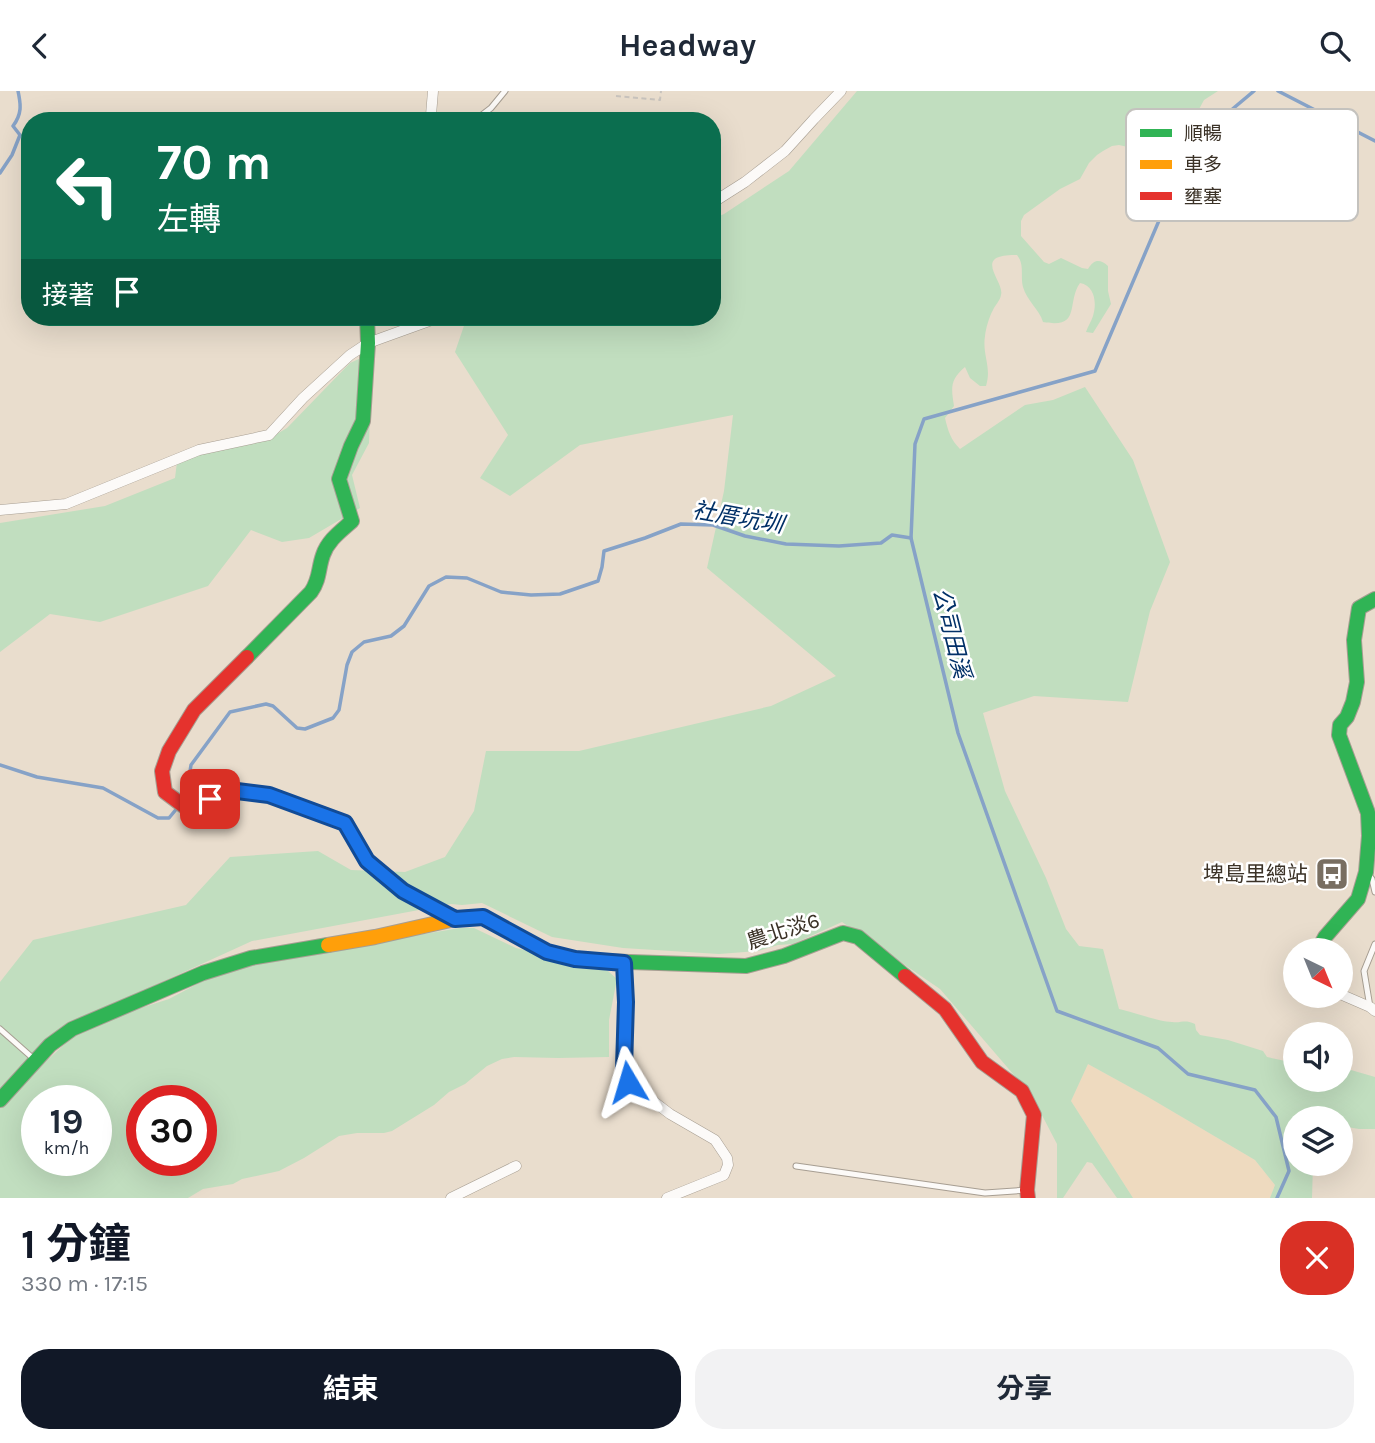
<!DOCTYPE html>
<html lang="zh-TW">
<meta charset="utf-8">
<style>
:root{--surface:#fff;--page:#f2f2f3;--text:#1f2937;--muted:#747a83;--accent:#111827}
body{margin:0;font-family:Karla,"Noto Sans TC",sans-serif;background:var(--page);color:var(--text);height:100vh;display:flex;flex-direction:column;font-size:26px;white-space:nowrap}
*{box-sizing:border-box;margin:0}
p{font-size:23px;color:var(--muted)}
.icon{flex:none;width:38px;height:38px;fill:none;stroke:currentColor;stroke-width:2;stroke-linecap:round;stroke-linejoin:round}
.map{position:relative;height:1107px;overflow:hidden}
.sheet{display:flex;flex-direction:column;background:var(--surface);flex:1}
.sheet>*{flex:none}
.hud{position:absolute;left:21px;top:21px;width:700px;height:214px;border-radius:28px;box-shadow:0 7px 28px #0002;background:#0b6e4f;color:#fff;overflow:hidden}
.needle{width:46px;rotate:137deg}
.controls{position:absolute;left:1283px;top:847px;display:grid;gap:14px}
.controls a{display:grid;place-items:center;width:70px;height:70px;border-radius:50%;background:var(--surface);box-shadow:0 7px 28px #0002;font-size:35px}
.speed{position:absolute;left:21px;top:994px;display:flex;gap:14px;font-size:35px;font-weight:700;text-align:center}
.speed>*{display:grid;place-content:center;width:91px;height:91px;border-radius:50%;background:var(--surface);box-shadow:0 7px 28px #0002;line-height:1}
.speed small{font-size:18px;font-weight:400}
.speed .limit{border:10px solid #d22;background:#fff;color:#111}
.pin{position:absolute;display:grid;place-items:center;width:60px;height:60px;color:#fff;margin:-30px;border-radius:14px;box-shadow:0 4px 10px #0006}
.me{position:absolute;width:77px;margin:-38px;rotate:353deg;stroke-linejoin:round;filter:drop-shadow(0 0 5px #0008)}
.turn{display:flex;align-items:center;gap:24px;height:147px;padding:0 21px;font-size:32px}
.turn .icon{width:91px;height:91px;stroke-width:2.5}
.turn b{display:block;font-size:49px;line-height:60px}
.then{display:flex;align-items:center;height:66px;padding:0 21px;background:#0003;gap:14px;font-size:26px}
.round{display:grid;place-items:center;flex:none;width:74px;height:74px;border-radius:28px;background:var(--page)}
.overview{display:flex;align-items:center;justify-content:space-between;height:119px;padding:0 21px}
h1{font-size:42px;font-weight:700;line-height:52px;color:var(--accent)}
.primary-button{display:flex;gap:14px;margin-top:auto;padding:14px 21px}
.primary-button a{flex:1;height:80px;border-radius:28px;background:var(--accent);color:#fff;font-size:28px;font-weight:700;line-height:80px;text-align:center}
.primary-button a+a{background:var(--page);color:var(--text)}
header{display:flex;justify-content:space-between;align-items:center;height:91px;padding:0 21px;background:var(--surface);font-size:32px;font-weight:700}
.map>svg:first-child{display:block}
.built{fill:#eedabf}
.green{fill:#c1debf;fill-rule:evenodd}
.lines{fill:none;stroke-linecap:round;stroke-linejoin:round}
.stream{stroke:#86a2c7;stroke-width:3.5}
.lane-casing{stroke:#a79e92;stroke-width:7}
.street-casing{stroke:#a79e92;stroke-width:11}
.fast-casing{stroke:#a79e92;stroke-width:16}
.slow-casing{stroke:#a79e92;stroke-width:16}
.jam-casing{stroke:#a79e92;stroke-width:16}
.path{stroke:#c8c3bd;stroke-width:2;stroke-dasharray:5 3.5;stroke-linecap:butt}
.lane{stroke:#fcfaf8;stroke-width:5}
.street{stroke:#fcfaf8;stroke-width:10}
.fast{stroke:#30b455;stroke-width:14}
.slow{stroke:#ff9f0a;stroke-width:14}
.jam{stroke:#e5322d;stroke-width:14}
.route-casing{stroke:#114b97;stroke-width:18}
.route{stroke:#1a73e8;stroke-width:12}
.labels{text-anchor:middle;stroke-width:5;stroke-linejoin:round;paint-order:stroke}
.poi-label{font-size:21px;fill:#3b3227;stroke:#fff;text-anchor:end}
.street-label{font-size:21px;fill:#3b3227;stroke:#fff}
.water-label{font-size:23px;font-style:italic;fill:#013067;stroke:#fff}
.key{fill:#fff;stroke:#c4c2be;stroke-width:2}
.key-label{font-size:19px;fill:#3b3227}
</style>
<header><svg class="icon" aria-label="back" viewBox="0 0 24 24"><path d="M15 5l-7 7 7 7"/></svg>Headway<svg class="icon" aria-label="search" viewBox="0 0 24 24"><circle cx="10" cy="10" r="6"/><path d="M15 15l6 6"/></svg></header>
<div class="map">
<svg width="1375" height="1107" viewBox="0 0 1375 1107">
<rect width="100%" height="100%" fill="#e9ddcd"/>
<polygon class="built" points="1088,973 1148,1006 1255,1069 1275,1094 1270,1107 1133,1107 1071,1010"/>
<g class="green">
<path d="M 857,0 L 1218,0 L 1204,9 L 1160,90 L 1160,96 L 1150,88 L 1143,90 L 1135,80 L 1138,61 L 1132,57 L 1119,54 L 1112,55 L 1103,60 L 1097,64 L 1089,72 L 1080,88 L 1060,98 L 1024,124 L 1021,130 L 1021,145 L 1044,171 L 1049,173 L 1061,167 L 1082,177 L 1088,178 C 1094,168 1100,168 1108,175 L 1108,200 L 1111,213 L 1093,242 L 1086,241 C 1088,235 1091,231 1093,225 C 1097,212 1095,195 1080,192 C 1066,212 1082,238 1043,231 C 1039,218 1027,210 1023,196 C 1020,185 1025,174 1017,164 C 970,163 1005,190 1001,204 C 1000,210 995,214 993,219 C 989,226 986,237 985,245 C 982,264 992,276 986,295 L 980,295 L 970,287 L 965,276 C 950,289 951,296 954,315 L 945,327 C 948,340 951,349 960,358 L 1025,314 L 1053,309 L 1085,296 L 1133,369 L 1170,471 L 1150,520 L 1128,611 L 1034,605 L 983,622 L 1005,700 L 1046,787 L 1066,838 L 1079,855 L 1103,858 L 1119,918 C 1133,921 1160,931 1172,931 C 1183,932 1184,928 1195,933 L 1196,939 L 1200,944 L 1228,949 L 1263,960 L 1267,966 L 1295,972 L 1295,989 L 1340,989 L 1341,979 L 1351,979 L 1375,986 L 1375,1038 L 1359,1038 L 1341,1035 L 1340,1027 L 1295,1027 L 1295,1073 L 1313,1073 L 1312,1107 L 1270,1107 L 1275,1094 L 1255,1069 L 1148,1006 L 1088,973 L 1071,1010 L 1133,1107 L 1117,1107 L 1092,1072 L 1087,1071 L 1063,1107 L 1057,1107 L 1057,1053 L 1032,1005 L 940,898 L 842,831 L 793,853 L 778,854 L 758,860 L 719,863 L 623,857 L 552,846 L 482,812 L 462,814 L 451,813 L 252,850 L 90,924 L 0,1001 L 0,891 L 33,849 L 186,814 L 230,766 L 318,760 L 351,779 L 405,781 L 445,766 L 474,720 L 486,660 L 579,660 L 771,615 L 836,585 L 707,477 L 724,400 L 733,324 L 580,354 L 510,405 L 480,387 L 508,344 L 455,261 L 467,226 L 712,226 L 712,128 L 724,123 L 789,80 Z"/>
<polygon points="361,267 371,292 369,352 352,384 360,417 309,447 282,451 251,439 208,495 100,531 50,523 0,561 0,432 105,415 175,387 177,371 204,359 248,354 275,344 287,337 350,272"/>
<path d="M 460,837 L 474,837 L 516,857 L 608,880 L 617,888 L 609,929 L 609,966 L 558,967 L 514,966 L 502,968 L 487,975 L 465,993 L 449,1001 L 434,1014 L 392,1040 L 384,1042 L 357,1042 L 339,1045 L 304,1067 L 279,1080 L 242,1088 L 233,1093 L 203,1098 L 188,1107 L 0,1107 L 0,1013 L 82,937 L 103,929 L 169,908 L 231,875 ZM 37,1010 L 96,1010 L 96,1069 L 37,1069 ZM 142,1010 L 201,1010 L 201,1069 L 142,1069 Z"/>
</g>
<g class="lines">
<g class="stream">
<polyline points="1254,0 1192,52 1095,280 924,328 915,353 911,447 958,642 1057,920 1158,957 1188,983 1255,999 1276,1026 1289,1080 1277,1107"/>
<polyline points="1278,0 1375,50"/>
<path d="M 0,82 L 12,64 L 20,44 L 13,35 C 22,23 21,14 18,0"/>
<polyline points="0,674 37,686 103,697 158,727 169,727 178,716"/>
<polyline points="183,710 186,705 191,674 230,621 266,613 273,615 297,637 305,638 333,627 339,619 347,574 352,561 364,551 391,545 404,535 429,495 446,486 467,487 501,501 531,504 560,503 598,490 602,476 604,460 645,447 681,433 713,434 745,445 786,453 839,455 881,452 892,444 911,447"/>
</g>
<defs>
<g id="lane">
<polyline points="474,30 491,17 505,0"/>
<polyline points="1367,782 1372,788 1375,801"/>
<polyline points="1370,916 1364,880 1375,853"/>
<polyline points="0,938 35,969"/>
<polyline points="796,1075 985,1102 1027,1099"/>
</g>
<g id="street">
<polyline points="433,30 431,24 433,0"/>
<polyline points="712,112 745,91 785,60 814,28 841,0"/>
<polyline points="0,419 66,413 199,359 269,344 303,307 350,264 368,252 440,226"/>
<polyline points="624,872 626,911 624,977 628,991 670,1023 715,1049 727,1067 728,1074 724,1084 667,1107"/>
<polyline points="1340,903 1370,916 1375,920"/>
<polyline points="451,1107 516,1075"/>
</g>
<g id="fast">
<path d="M 247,566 L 311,501 C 320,488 318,478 323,464 C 328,449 341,440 352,430 L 339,388 L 351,355 L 363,330 L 368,252 L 367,226"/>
<polyline points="1318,859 1325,846 1358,808 1366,781 1369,745 1368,722 1339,644 1340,634 1347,626 1353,611 1357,591 1354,549 1359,517 1375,508"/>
<polyline points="601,870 746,875 784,865 843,842 858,846 905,885"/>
<polyline points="0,1009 50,954 72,938 203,882 251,867 328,854"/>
</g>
<g id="slow">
<polyline points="322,723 345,732 367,770 403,800 455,828 483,826 547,861 575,868 601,870"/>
<polyline points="328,854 375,846 455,828"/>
</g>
<g id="jam">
<polyline points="247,566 194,619 169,660 162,680 165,701 189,719 195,719 210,708 229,699 269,704 322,723"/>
<polyline points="905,885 945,918 982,971 1022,1000 1034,1024 1027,1099 1028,1107"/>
</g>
</defs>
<use href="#lane" class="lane-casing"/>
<use href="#street" class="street-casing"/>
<use href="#fast" class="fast-casing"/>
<use href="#slow" class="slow-casing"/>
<use href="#jam" class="jam-casing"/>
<polyline class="path" points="616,5 660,9 661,0"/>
<use href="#lane" class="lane"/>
<use href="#street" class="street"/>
<use href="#fast" class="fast"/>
<use href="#slow" class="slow"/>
<use href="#jam" class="jam"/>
</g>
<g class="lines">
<defs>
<polyline id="route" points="210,708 229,699 269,704 345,732 367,770 403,800 455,828 483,826 547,861 575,868 624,872 626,911 624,977 628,991"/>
</defs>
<use href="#route" class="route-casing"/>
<use href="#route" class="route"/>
</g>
<defs>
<symbol id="bus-square" viewBox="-11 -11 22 22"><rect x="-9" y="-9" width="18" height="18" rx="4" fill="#786e61" stroke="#fff"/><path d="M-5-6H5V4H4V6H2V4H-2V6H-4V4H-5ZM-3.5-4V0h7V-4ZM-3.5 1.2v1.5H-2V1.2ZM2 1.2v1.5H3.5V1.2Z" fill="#fff"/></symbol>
</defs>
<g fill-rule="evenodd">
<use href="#bus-square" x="1313" y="764" width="38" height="38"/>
</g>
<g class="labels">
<g class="poi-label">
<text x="1308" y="790">埤島里總站</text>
</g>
<g class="street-label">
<text transform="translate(783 840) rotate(-18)" y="7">農北淡6</text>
</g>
<g class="water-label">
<text transform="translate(738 426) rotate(10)" y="8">社厝坑圳</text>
<text transform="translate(952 542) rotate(76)" y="8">公司田溪</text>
</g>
</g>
<rect x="1126" y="18" width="232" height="112" rx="10" class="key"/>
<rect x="1140" y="38" width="32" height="8" fill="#30b455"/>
<rect x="1140" y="69" width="32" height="9" fill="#ff9f0a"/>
<rect x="1140" y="101" width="32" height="8" fill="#e5322d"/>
<g class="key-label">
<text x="1184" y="49">順暢</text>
<text x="1184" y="80">車多</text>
<text x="1184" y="112">壅塞</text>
</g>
</svg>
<div class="controls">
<a><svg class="needle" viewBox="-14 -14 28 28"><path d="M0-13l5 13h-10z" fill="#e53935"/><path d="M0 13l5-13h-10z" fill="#747a83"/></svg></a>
<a><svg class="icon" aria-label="sound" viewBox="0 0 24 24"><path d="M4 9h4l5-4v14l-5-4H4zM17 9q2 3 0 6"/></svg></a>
<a><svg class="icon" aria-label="layers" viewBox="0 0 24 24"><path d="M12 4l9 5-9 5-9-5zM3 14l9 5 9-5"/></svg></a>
</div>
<div class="speed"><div>19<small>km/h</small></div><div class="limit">30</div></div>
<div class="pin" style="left:210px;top:708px;background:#d93025"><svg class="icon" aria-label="arrive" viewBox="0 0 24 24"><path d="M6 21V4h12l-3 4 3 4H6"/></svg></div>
<svg class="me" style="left:628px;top:991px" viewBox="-20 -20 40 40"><path d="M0-17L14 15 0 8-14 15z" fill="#1a73e8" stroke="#fff" stroke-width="4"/></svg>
<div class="hud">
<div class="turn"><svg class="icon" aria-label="left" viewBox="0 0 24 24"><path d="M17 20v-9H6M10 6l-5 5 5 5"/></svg><div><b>70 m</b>左轉</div></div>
<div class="then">接著<svg class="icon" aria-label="arrive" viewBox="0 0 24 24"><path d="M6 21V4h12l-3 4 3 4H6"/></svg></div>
</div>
</div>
<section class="sheet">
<div class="overview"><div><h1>1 分鐘</h1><p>330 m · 17:15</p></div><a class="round" style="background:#d93025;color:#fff"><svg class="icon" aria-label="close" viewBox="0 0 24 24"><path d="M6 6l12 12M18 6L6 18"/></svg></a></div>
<div class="primary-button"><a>結束</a><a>分享</a></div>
</section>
